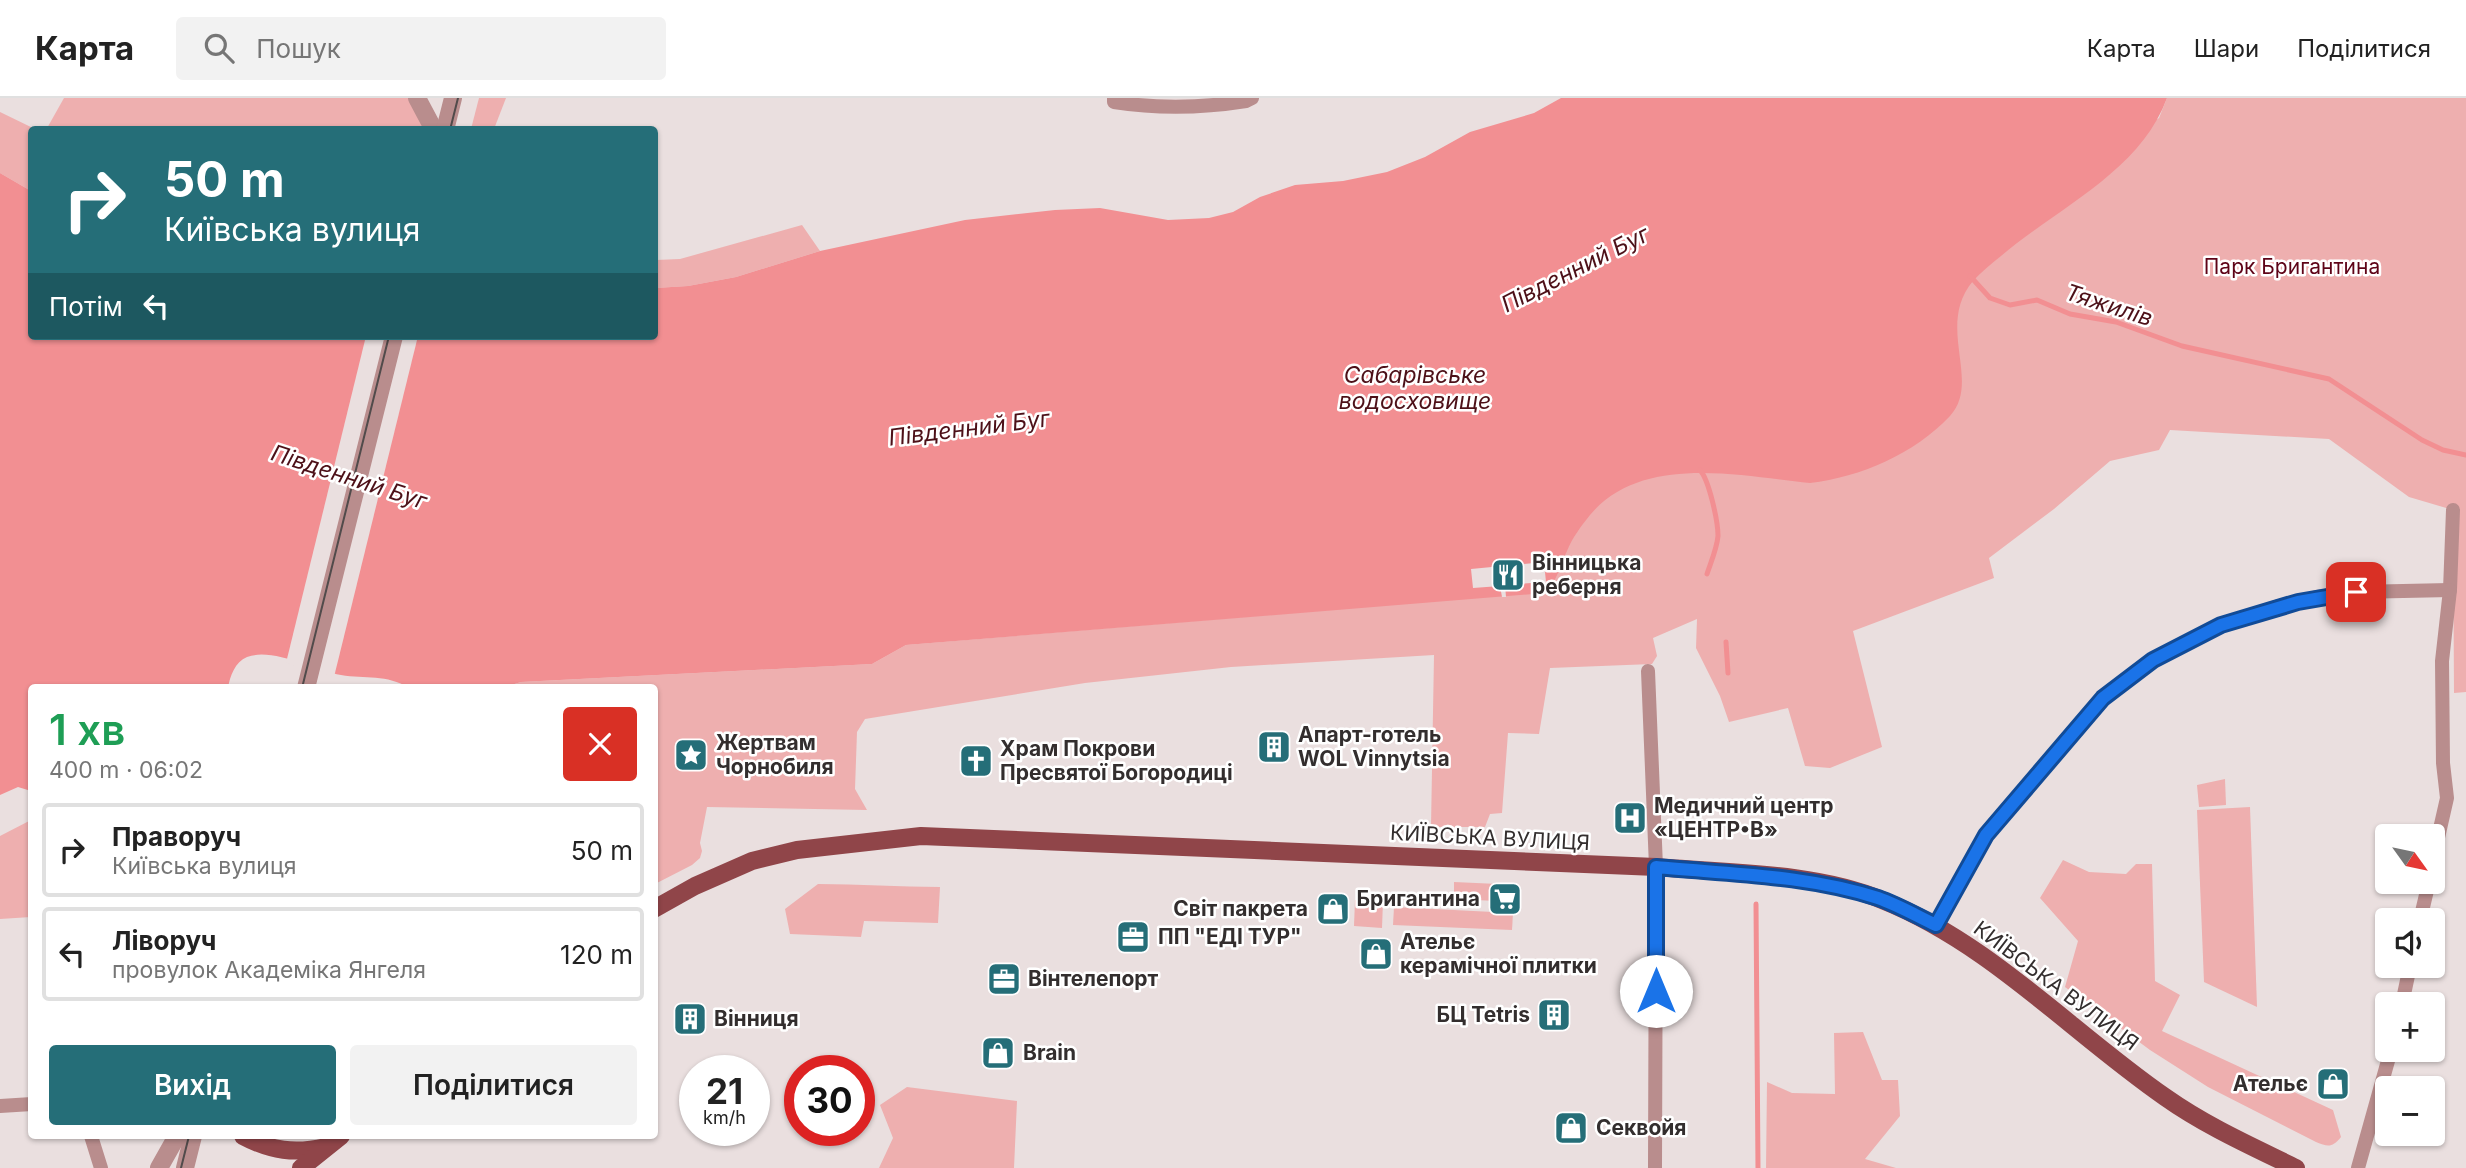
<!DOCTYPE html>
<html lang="uk">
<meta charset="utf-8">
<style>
:root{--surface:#fff;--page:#f2f2f2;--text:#222;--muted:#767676;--line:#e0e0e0;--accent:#256e78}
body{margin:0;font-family:Inter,sans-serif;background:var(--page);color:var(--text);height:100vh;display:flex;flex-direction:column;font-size:26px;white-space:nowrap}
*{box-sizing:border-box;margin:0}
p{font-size:23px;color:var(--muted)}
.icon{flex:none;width:38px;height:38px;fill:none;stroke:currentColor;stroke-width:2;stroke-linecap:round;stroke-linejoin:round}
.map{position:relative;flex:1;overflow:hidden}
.panel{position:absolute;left:28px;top:586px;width:630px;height:455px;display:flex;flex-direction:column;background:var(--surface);border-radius:7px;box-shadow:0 2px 5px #0004}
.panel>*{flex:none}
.guide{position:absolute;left:28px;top:28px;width:630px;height:214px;border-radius:7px;box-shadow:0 2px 5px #0004;background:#256e78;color:#fff;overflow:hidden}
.needle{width:46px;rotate:123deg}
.fabs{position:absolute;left:2375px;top:726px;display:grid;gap:14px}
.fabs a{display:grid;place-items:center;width:70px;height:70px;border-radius:7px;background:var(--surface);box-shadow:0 2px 5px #0004;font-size:35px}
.speed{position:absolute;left:679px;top:957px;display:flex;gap:14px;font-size:35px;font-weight:700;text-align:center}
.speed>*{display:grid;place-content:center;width:91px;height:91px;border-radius:50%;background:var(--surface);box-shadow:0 2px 5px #0004;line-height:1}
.speed small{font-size:18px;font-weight:400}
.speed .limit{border:10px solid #d22;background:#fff;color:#111}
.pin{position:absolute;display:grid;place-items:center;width:60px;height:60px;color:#fff;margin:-30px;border-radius:14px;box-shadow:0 4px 10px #0006}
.me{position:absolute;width:77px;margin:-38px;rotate:0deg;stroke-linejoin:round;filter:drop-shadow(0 0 5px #0008)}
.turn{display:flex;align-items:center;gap:24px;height:147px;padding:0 21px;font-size:32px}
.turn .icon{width:91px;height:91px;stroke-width:2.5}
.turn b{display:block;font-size:49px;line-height:60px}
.then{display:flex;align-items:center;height:66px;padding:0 21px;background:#0003;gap:14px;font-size:26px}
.round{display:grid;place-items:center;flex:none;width:74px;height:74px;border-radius:7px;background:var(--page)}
.head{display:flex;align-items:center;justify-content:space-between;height:119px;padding:0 21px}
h1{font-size:42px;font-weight:600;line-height:52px;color:#1e9e55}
.primary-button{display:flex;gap:14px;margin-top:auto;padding:14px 21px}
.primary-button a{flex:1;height:80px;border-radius:7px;background:var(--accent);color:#fff;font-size:28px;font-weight:600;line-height:80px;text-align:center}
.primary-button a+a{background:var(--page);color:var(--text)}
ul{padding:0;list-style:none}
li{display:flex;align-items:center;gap:21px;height:94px;margin:0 14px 10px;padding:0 7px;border:4px solid var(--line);border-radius:7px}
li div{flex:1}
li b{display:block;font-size:26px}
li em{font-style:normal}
header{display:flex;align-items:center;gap:42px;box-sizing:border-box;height:98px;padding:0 35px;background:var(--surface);border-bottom:2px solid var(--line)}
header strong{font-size:33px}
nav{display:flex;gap:38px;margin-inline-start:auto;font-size:24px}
.search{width:490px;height:63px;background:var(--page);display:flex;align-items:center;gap:18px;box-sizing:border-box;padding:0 24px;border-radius:7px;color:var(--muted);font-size:26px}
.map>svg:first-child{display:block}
.green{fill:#eeafaf}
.water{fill:#f28f92}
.pier{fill:#eadfdf}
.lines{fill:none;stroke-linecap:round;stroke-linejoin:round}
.stream{stroke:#f28f92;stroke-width:5}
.minor{stroke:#b98d8d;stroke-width:14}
.tertiary{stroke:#b98d8d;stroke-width:18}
.primary{stroke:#904549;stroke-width:18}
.tram{stroke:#514b4b;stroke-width:2}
.route-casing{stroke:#114b97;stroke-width:18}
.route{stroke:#1a73e8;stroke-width:12}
.labels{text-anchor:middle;stroke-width:5;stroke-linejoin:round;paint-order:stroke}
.park-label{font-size:21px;fill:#5e0317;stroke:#fff}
.poi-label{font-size:21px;font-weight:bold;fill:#332e2e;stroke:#fff;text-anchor:start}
.street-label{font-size:21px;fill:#332e2e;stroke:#fff}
.water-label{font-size:23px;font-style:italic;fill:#4d1018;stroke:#fff}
</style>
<header>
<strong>Карта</strong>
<div class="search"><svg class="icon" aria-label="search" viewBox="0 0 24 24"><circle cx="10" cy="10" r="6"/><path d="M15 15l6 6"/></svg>Пошук</div>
<nav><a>Карта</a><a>Шари</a><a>Поділитися</a></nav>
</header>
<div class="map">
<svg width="2466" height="1070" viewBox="0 0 2466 1070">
<rect width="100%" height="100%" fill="#eadfdf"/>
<g class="green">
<polygon points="64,0 413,0 425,32 46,32"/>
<polygon points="479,0 506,0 494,31 471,31"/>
<polygon points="2167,0 2466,0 2466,594 2454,595 2453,412 2409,399 2329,341 2170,332 2159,352 2110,363 2054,411 1989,460 1994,480 1853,533 1882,649 1830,670 1805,668 1788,610 1729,624 1720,598 1696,550 1697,521 1653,540 1657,558 1652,566 1550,570 1539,636 1508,635 1502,715 1490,716 1485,729 1431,729 1434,557 1231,569 1085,585 865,621 857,634 855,691 867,712 707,709 700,745 702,753 700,760 692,767 655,786 654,590 502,590 521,584 872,566 906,547 1555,493 1554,485 1534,441 1940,177 2159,20"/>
<polygon points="0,14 35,31 32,32 31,93 0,75"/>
<polygon points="802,127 820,153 736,179 688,188 655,190 656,162 680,161"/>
<polygon points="2225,681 2226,707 2199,709 2197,687"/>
<polygon points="2250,709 2257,909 2204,884 2197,712"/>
<polygon points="31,722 31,819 0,821 0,738"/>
<path d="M 2063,762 L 2089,774 L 2126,776 L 2136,766 L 2152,766 L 2155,883 L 2180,897 L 2162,933 L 2333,1012 L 2341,1039 C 2332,1050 2328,1049 2316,1044 L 2208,989 L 2150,952 L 2065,889 L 2078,843 L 2040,800 Z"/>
<polygon points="1454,784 1498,786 1497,803 1454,801"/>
<path d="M 818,786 C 859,786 899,789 940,789 L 938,825 L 864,823 L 861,839 L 790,836 L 785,811 Z"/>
<polygon points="1355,802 1383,803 1382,830 1354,828"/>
<polygon points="1394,809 1513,815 1512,832 1393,827"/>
<polygon points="1863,934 1882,982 1898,982 1900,1018 1865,1061 1896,1070 1766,1070 1767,984 1792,995 1835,996 1834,935"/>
<polygon points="907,989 1017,1003 1014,1070 879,1070 893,1040 880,1007"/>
</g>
<path class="water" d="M 1561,0 L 2167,0 C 2140,74 2057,110 2001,158 C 1991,166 1981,174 1973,183 C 1935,228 1982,283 1950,318 C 1914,356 1861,379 1810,385 C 1740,378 1642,355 1590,417 C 1582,427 1572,440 1567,453 C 1559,469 1558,482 1545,495 L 906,547 L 872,566 L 521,584 L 502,590 L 409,590 C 387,576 365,581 341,577 C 315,573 273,549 247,559 C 235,564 230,578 228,590 L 32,590 L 31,693 L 18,689 L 0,697 L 0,75 L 31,93 L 32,238 L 654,238 L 655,190 L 688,188 L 736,179 L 820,153 L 965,122 L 1055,112 L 1100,110 L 1168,122 L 1209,120 L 1233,114 L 1260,99 L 1295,87 L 1343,83 L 1387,74 L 1425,59 L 1470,34 L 1534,15 Z"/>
<g class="pier">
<polygon points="366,238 418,238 334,579 286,565"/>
<polygon points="1544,464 1546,484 1505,487 1506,499 1502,499 1500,488 1473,490 1471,471"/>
</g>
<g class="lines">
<g class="stream">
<polyline points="1970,178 1990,200 2010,207 2037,202 2070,216 2116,224 2182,248 2329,281 2422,342 2443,352 2466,357"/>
<path d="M 1700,372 C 1709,382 1718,423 1718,438 C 1717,450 1711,464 1707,476"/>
<polyline points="1726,544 1728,575"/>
<polyline points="1756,806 1758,1070"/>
</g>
<g class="minor">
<path d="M 1114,0 L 1114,4 C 1159,11 1202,10 1246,3 L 1252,0"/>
<polyline points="1648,573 1656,769 1655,1070"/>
<polyline points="2432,766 2447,700 2443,665 2442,563 2450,492 2453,412"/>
<polyline points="2420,822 2429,784"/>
<polyline points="1936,827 1986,737 2103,600 2153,562 2221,527 2279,508 2317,499 2356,494 2450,492"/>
<polyline points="2402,906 2410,868"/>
<polyline points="0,1008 32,1006"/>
<polyline points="91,1038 101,1070"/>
<polyline points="2358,1070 2391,952"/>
</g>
<g class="tertiary">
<polyline points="417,0 434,32"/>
<polyline points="445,32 453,0"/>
<polyline points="306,590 394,238"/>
<polyline points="159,1070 177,1038"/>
<polyline points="185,1070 193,1038"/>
</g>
<g class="primary">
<path d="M 654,811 L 695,788 L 752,763 L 797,752 L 921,738 L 1656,769 C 1728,775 1815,774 1882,802 C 1990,845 2071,934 2165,999 C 2206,1028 2251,1048 2296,1070"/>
<path d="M 243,1038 C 271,1053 295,1056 326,1049"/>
<polyline points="301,1070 341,1038"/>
</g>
<g class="tram">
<polyline points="450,32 458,0"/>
<polyline points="302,590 389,238"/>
<polyline points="181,1070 189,1038"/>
</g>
</g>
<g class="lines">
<defs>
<path id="route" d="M 1656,893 L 1656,769 C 1731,776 1807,777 1878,800 C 1898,807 1917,818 1936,827 L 1986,737 L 2103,600 L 2153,562 L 2221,527 L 2298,504 L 2356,494"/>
</defs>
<use href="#route" class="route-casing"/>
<use href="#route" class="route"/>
</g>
<defs>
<symbol id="restaurant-square" viewBox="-11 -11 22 22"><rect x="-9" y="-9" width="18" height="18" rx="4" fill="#256e78" stroke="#fff"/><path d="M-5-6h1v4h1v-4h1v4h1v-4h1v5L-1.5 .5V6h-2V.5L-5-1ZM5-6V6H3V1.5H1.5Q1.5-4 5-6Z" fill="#fff"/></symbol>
<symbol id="building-square" viewBox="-11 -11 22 22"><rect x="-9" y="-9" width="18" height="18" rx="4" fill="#256e78" stroke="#fff"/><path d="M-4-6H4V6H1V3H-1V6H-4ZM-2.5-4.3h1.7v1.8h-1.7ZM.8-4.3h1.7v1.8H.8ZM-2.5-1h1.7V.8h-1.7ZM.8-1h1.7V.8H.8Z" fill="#fff"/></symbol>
<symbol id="sight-square" viewBox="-11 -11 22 22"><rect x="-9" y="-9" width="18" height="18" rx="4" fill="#256e78" stroke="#fff"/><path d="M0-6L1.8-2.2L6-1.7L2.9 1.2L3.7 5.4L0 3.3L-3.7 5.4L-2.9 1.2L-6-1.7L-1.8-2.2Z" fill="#fff"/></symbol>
<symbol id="church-square" viewBox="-11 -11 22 22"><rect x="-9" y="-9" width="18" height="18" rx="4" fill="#256e78" stroke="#fff"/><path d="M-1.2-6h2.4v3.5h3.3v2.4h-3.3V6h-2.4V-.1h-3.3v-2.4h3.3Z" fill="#fff"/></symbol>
<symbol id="hospital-square" viewBox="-11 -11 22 22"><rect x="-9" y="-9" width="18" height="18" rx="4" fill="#256e78" stroke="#fff"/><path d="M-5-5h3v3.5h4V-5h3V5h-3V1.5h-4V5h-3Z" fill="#fff"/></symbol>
<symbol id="supermarket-square" viewBox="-11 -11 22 22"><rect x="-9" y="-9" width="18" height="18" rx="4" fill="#256e78" stroke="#fff"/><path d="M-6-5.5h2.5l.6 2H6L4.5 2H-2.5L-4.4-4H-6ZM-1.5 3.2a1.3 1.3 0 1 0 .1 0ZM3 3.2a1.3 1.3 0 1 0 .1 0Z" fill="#fff"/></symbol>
<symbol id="shop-square" viewBox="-11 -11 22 22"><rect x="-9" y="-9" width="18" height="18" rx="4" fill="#256e78" stroke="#fff"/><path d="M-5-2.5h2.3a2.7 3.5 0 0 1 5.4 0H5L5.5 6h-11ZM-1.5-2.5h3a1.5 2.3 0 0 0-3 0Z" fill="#fff"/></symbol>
<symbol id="office-square" viewBox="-11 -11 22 22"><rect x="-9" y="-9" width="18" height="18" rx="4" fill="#256e78" stroke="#fff"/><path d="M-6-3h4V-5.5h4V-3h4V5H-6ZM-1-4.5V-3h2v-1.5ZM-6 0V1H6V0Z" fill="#fff"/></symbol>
</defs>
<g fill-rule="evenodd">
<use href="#restaurant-square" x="1489" y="458" width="38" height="38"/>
<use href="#building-square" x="1255" y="630" width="38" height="38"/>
<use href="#sight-square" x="672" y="638" width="38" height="38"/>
<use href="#church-square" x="957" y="644" width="38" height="38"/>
<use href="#hospital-square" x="1611" y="701" width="38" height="38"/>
<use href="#supermarket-square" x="1486" y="782" width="38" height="38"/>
<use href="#shop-square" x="1314" y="792" width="38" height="38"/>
<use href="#office-square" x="1114" y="820" width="38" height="38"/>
<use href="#shop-square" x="1357" y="837" width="38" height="38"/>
<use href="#office-square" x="985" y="862" width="38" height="38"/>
<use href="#building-square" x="1535" y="898" width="38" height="38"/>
<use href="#building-square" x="671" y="902" width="38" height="38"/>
<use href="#shop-square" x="979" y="936" width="38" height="38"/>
<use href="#shop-square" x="2314" y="967" width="38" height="38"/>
<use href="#shop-square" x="1552" y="1011" width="38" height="38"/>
</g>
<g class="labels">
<g class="park-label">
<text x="2292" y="176">Парк Бригантина</text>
</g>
<g class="poi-label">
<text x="1532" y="472">Вінницька<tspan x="1532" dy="24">реберня</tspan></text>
<text x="1298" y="644">Апарт-готель<tspan x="1298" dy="24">WOL Vinnytsia</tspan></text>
<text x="716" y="652">Жертвам<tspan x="716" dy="24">Чорнобиля</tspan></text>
<text x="1000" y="658">Храм Покрови<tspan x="1000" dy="24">Пресвятої Богородиці</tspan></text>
<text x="1654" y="715">Медичний центр<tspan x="1654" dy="24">«ЦЕНТР•В»</tspan></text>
<text x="1480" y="808" text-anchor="end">Бригантина</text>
<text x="1308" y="818" text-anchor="end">Світ пакрета</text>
<text x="1158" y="846">ПП "ЕДІ ТУР"</text>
<text x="1400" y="851">Ательє<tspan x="1400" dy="24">керамічної плитки</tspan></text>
<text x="1028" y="888">Вінтелепорт</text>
<text x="1530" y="924" text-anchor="end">БЦ Tetris</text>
<text x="714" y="928">Вінниця</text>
<text x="1023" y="962">Brain</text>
<text x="2308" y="993" text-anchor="end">Ательє</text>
<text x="1596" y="1037">Секвойя</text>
</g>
<g class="street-label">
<text transform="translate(1490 740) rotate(3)" y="7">КИЇВСЬКА ВУЛИЦЯ</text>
<text transform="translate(2056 888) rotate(37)" y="7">КИЇВСЬКА ВУЛИЦЯ</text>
</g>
<g class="water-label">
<text transform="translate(1575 171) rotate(-27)" y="8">Південний Буг</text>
<text transform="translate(2109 207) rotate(18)" y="8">Тяжилів</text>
<text x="1415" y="285">Сабарівське<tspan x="1415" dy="26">водосховище</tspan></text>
<text transform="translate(969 330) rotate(-7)" y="8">Південний Буг</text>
<text transform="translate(349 379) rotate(18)" y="8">Південний Буг</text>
</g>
</g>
</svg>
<div class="fabs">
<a><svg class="needle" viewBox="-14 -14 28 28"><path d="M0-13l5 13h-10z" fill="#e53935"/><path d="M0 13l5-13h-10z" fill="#767676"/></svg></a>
<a><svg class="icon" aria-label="sound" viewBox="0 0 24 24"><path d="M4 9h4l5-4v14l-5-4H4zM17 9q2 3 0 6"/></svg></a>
<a>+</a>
<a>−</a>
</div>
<div class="speed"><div>21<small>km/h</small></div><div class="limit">30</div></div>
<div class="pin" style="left:2356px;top:494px;background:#d93025"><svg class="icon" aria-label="arrive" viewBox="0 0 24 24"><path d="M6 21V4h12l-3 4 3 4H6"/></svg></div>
<svg class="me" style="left:1656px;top:893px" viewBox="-20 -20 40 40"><circle r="19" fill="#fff"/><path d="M0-13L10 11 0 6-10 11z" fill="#1a73e8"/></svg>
<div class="guide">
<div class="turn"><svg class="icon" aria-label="right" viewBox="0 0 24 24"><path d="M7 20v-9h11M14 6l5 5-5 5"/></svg><div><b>50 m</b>Київська вулиця</div></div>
<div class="then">Потім<svg class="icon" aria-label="left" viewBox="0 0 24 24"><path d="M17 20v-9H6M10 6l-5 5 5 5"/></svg></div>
</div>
<section class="panel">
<div class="head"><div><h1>1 хв</h1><p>400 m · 06:02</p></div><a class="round" style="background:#d93025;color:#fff"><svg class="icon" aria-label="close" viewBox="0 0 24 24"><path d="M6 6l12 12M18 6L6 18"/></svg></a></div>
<ul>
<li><svg class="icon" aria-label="right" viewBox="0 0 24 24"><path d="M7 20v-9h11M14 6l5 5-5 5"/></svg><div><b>Праворуч</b><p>Київська вулиця</p></div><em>50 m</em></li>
<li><svg class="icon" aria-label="left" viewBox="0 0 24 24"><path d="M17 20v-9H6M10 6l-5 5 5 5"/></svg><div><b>Ліворуч</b><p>провулок Академіка Янгеля</p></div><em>120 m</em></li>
</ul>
<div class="primary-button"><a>Вихід</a><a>Поділитися</a></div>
</section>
</div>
